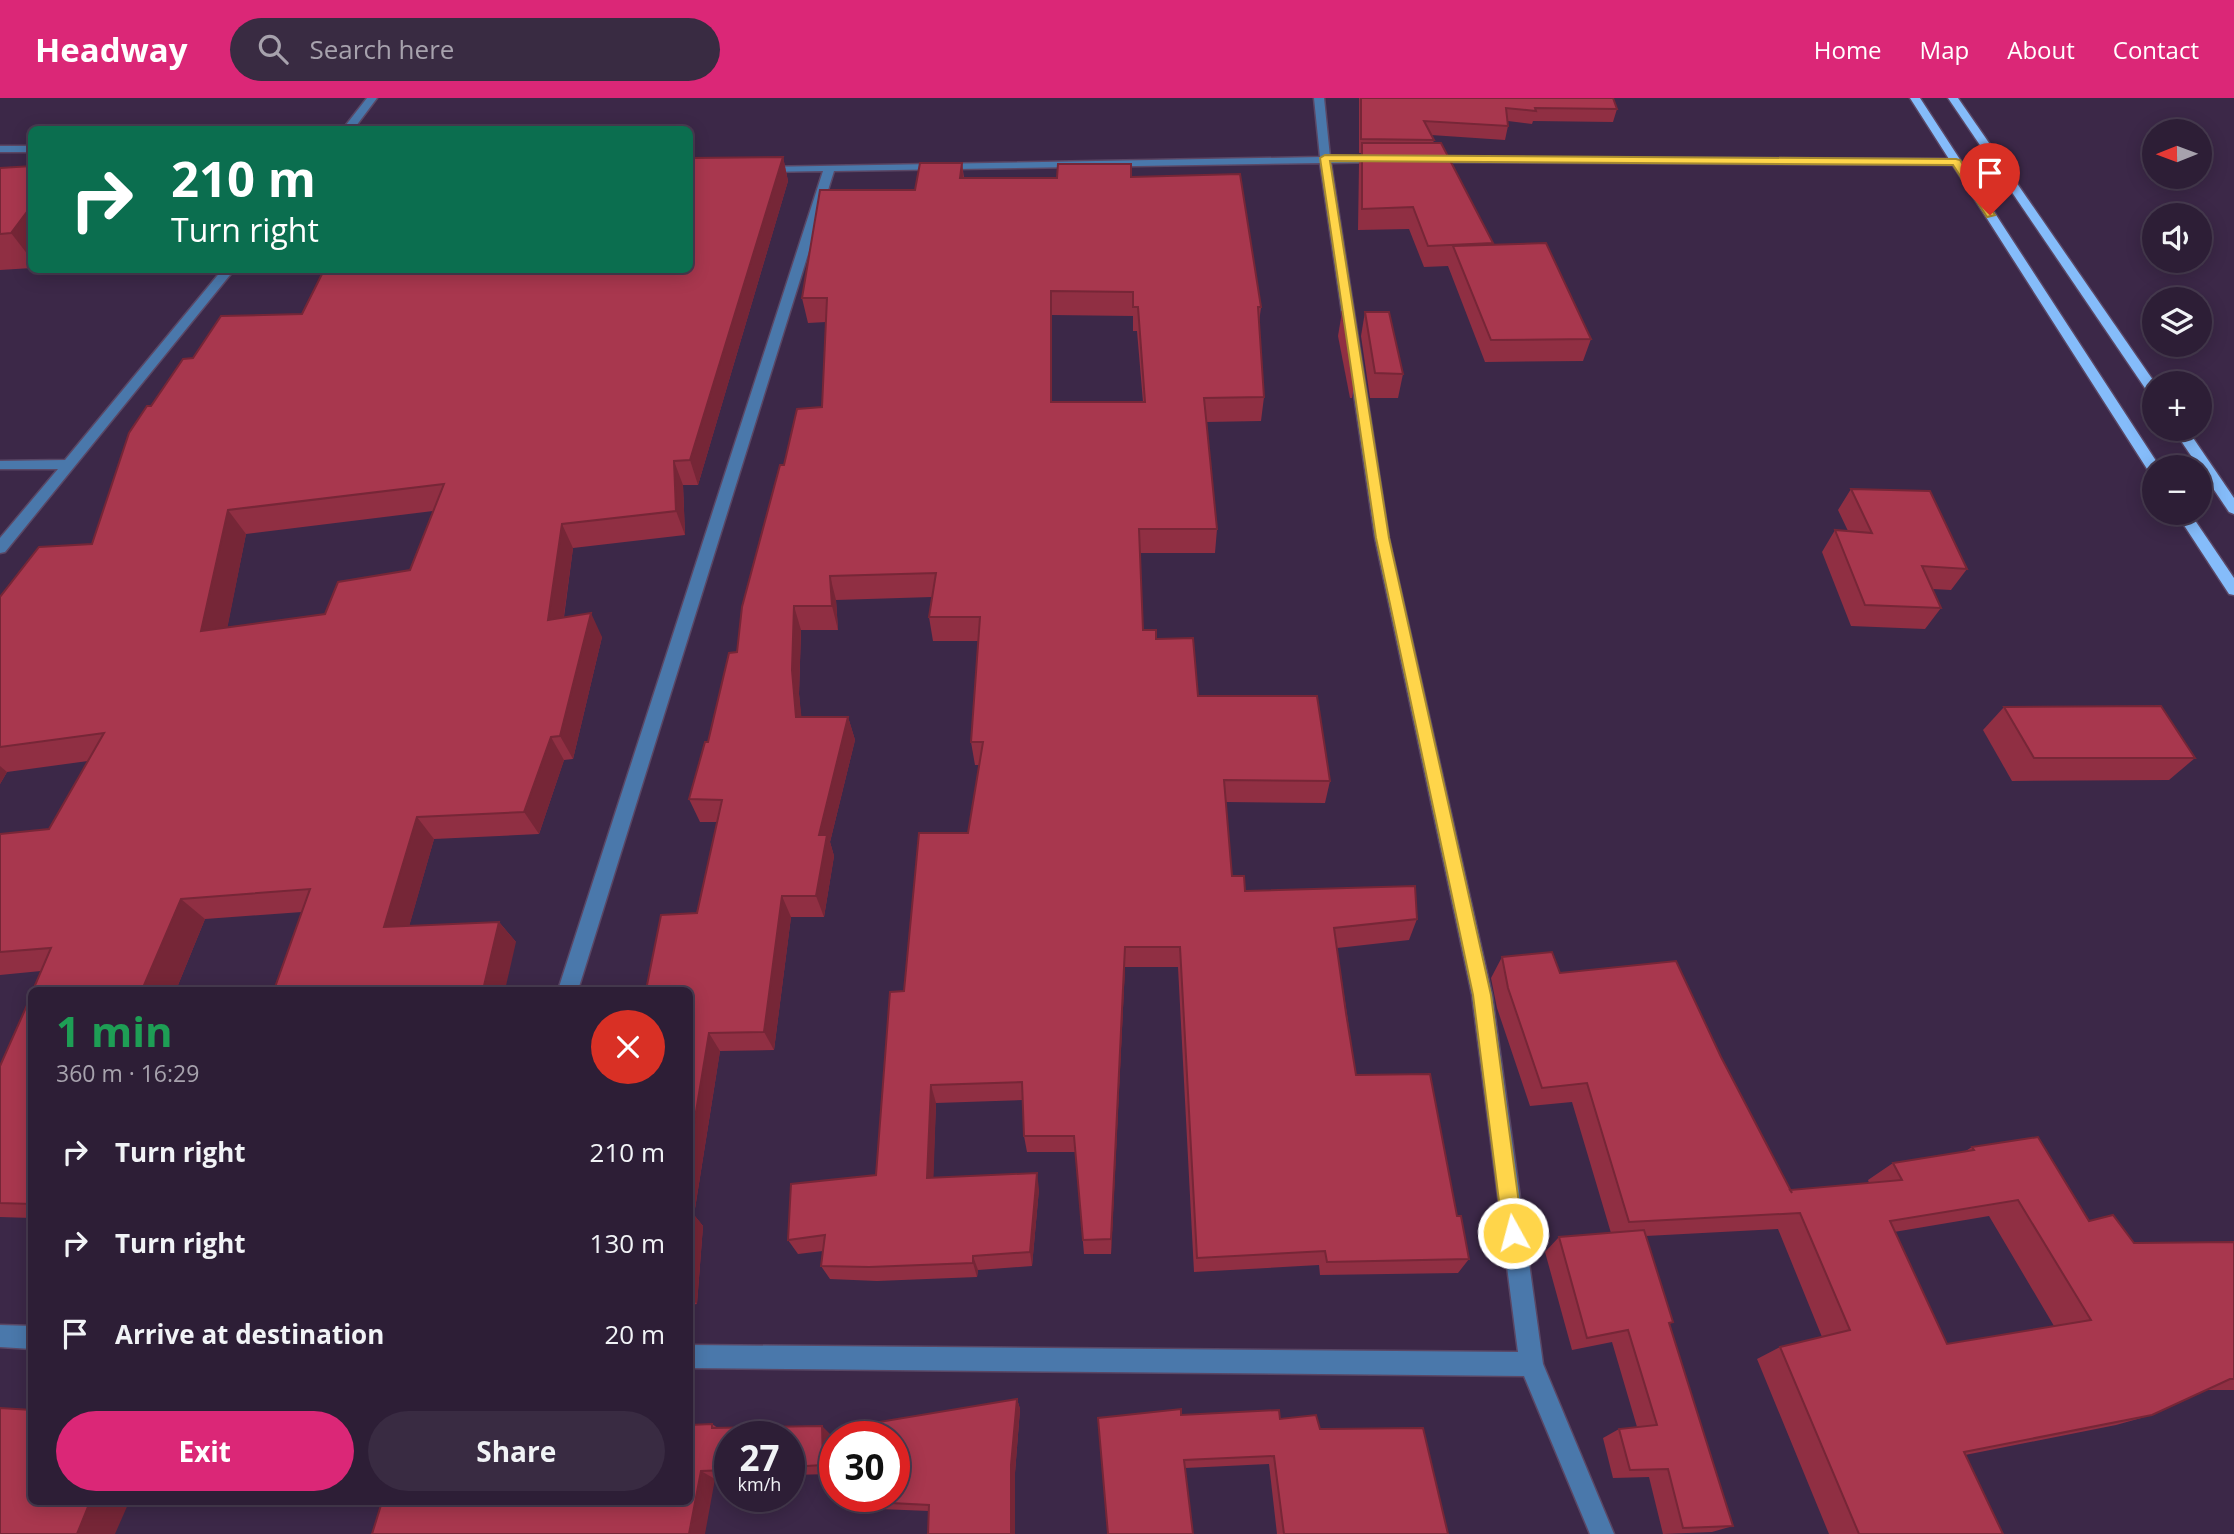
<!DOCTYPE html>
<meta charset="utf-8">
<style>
:root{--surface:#2d1e36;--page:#392b42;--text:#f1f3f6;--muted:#a7a2ad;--line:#483c51;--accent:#db2777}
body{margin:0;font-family:"Open Sans",sans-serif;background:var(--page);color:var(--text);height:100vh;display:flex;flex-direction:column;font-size:26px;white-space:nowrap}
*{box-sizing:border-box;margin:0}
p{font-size:23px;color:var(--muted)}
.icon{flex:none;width:38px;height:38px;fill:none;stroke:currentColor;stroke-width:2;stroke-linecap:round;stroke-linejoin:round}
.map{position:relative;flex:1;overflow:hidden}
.drawer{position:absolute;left:28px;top:889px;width:665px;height:518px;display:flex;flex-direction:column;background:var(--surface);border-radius:10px;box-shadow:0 4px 18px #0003,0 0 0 2px var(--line)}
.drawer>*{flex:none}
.top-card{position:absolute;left:28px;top:28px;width:665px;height:147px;border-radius:10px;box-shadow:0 4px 18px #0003,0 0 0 2px var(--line);background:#0b6e4f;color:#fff;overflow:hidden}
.needle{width:46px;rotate:269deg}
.fabs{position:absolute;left:2142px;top:21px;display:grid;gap:14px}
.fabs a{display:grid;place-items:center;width:70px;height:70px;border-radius:50%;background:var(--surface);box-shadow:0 4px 18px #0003,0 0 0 2px var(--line);font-size:35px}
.speed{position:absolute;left:714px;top:1323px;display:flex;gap:14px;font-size:35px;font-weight:700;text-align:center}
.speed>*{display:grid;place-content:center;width:91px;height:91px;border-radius:50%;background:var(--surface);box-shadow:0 4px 18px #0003,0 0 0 2px var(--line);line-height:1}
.speed small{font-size:18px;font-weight:400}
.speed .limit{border:10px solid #d22;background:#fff;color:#111}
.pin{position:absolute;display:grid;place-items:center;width:60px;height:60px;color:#fff;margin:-72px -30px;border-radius:50% 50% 50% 0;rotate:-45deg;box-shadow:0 0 7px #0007}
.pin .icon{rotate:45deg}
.me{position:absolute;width:77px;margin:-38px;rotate:353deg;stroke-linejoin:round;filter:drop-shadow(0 0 5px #0008)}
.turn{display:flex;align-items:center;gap:24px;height:147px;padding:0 28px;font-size:32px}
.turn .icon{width:91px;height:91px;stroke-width:2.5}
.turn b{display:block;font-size:49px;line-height:60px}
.round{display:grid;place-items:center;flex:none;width:74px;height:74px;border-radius:37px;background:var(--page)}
.headline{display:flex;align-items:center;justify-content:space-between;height:119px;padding:0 28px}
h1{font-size:42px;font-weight:700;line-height:52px;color:#1e9e55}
.action{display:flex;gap:14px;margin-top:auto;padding:14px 28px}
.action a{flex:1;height:80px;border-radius:42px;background:var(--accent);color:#fff;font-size:28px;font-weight:700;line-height:80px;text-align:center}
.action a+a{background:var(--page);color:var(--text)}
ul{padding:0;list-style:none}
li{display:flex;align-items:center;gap:21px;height:91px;padding:0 28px}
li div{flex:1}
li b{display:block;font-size:26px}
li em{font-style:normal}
header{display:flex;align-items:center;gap:42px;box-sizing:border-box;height:98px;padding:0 35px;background:var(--accent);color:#fff}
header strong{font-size:33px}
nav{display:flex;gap:38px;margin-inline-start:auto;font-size:24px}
.search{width:490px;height:63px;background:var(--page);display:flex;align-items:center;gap:18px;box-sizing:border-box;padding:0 24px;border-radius:38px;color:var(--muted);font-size:26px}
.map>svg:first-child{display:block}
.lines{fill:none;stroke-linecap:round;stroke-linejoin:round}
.minor-casing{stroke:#5a4765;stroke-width:3}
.major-casing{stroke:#5a4765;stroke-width:3}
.minor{fill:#4a78ab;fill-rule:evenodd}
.major{fill:#85bcfa;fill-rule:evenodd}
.wall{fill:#902f43;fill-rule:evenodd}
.shaded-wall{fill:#762637}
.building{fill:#a8374e;stroke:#762637;stroke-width:2;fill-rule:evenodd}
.route{fill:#ffd54a;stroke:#a68a30;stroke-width:2}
</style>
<header>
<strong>Headway</strong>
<div class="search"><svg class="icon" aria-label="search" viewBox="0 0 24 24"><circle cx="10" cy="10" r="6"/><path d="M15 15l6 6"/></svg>Search here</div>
<nav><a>Home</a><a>Map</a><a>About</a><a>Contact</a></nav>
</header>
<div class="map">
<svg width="2234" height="1436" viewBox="0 0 2234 1436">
<rect width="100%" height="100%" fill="#3c2848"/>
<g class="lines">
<defs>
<g id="minor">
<polygon points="367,0 377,0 353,32 342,32"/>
<polygon points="1314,0 1324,0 1330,59 1382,58 1387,61 1382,64 1331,65 1389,440 1492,897 1543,1266 1614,1436 1590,1436 1524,1278 690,1270 690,1247 1518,1254 1472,897 1375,440 1320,65 834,73 578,892 558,892 823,73 763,74 759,73 759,69 1320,59"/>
<rect x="0" y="48" width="32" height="6"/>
<polygon points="1424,59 1956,61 1961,64 1956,67 1428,64 1424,63"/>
<polygon points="222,172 234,172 5,454 0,455 0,440 58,371 0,371 0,363 65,362"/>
<polygon points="0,1227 32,1228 32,1251 0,1249"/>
</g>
<g id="major">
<polygon points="1910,0 1920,0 2160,369 2154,369 2154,375 2149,374"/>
<polygon points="1948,0 1958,0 2155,285 2154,297 2149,296"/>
<polygon points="2173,331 2187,331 2234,400 2234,416 2229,414"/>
<polygon points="2176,415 2190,415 2234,480 2234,497 2229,496"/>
</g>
</defs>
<use href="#minor" class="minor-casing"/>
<use href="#major" class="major-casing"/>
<use href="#minor" class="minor"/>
<use href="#major" class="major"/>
</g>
<g class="wall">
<polygon points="1359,0 1613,0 1617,11 1613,24 1533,23 1532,26 1508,23 1508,28 1505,42 1431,37 1434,42 1433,45 1493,145 1493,147 1591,241 1583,263 1485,264 1448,168 1424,169 1409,131 1358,132 1359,66 1361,55 1359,55"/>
<path d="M 783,59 L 788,83 L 698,387 L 683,387 L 685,437 L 573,450 L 564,519 L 602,539 L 573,661 L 564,662 L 539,736 L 434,741 L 409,828 L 499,824 L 516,844 L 302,814 L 205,821 L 176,892 L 33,892 L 41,873 L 0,877 L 0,736 L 49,731 L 88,663 L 7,674 L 0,686 L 0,499 L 92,446 L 151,308 L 193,260 L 302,216 ZM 433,413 L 410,472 L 325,516 L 227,530 L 246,436 Z"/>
<path d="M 962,65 L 964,80 L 1131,79 L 1261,209 L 1259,225 L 1264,299 L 1261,323 L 1206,324 L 1217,431 L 1215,455 L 1140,455 L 1143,532 L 1156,541 L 1198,598 L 1330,683 L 1325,705 L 1226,704 L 1232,778 L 1245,793 L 1417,821 L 1409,842 L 1337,850 L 1356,977 L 1457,1118 L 1469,1161 L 1458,1175 L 1320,1177 L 1319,1167 L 1194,1174 L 1178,869 L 1125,869 L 1111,1156 L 1084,1156 L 1075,1054 L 1027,1054 L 1024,1038 L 1023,1002 L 936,1005 L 933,1079 L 1039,1091 L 1032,1168 L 978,1172 L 977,1179 L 877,1183 L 830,1181 L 821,1168 L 823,1153 L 798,1156 L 788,1142 L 876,1077 L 904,893 L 968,735 L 979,667 L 975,667 L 971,644 L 978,543 L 933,543 L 929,519 L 932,499 L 836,502 L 838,532 L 801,532 L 799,596 L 801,619 L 848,619 L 855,642 L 830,744 L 834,758 L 824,819 L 791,819 L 774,952 L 720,953 L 694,1117 L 703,1128 L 697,1206 L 690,1207 L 690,892 L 697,815 L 717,724 L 700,724 L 689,701 L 737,554 L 784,367 L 822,309 L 826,224 L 808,225 L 802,200 L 915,92 ZM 1052,217 L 1133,218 L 1133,233 L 1137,233 L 1143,304 L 1052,304 Z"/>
<polygon points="32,68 32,170 0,172 0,70"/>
<polygon points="1342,214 1356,275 1352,300 1350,300 1338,238"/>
<polygon points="1365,214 1403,276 1398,300 1370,300 1361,238"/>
<polygon points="1851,391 1967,471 1951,492 1933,491 1941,510 1925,531 1851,528 1822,454 1835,432 1848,433 1838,412"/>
<polygon points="2004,609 2195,660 2169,682 2012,683 1983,632"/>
<path d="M 1502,859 L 1560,875 L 1721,959 L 1790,1092 L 1869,1085 L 1868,1082 L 1893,1065 L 1964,1054 L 1972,1049 L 2089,1123 L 2134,1145 L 2234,1144 L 2234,1292 L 2206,1292 L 2152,1317 L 2116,1327 L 1965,1357 L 2003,1436 L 1829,1436 L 1757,1261 L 1780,1249 L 1822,1239 L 1778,1131 L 1646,1138 L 1673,1224 L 1669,1226 L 1733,1428 L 1712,1434 L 1663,1436 L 1649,1379 L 1613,1380 L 1603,1340 L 1619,1331 L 1637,1329 L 1612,1244 L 1572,1252 L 1545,1154 L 1559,1139 L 1611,1135 L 1572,1004 L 1530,1008 L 1497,910 L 1491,880 ZM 1989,1118 L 2054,1228 L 1947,1246 L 1894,1134 Z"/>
<polygon points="32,896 32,1120 0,1119 0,968"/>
<polygon points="1017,1301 1020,1311 1015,1375 929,1413 880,1411 872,1404"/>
<polygon points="1181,1317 1280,1321 1320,1331 1448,1436 1277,1436 1269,1366 1185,1370 1108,1436"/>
<polygon points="712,1326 718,1330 831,1337 833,1376 789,1377 789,1339 730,1339 730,1380 382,1404"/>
</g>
<g class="shaded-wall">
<polygon points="783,59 788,83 698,387 690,362"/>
<polygon points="962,65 964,88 960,80"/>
<polygon points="32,107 32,162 11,135"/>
<polygon points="1051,193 1052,217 1052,328 1051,304"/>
<polygon points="674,363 683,387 685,437 676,413"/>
<polygon points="228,412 246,436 222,557 201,533"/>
<polygon points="562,426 573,450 560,546 548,522"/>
<polygon points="830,478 836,502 838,532 832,508"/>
<polygon points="794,508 801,532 799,596 804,642 796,619 792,572"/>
<polygon points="591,515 602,539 573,661 560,638"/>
<polygon points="848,619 855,642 830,744 834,758 824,819 816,798 819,737"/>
<polygon points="551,639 564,662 539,736 524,714"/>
<polygon points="0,668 7,674 0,686"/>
<polygon points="417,719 434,741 403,850 384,829"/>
<polygon points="782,798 791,819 774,952 764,934"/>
<polygon points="181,801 205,821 176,892 142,892"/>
<polygon points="499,824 516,844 505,892 483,892"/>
<polygon points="1125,849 1125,869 1111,1156 1111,1141"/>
<polygon points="709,935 720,953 694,1117 703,1128 697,1206 690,1200 690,1050"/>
<polygon points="931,987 936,1005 933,1095 927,1080"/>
<polygon points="1037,1075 1039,1091 1032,1168 1030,1154"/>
<polygon points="973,1158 978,1172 977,1179 973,1165"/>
<polygon points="1017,1301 1020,1311 1015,1375 1015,1436 1011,1436 1011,1367"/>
<polygon points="822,1328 831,1337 833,1376 823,1367"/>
<polygon points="701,1373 715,1381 705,1436 689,1436"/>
<polygon points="90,1404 129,1404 115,1436 77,1436"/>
</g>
<g class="building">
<polygon points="1361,0 1613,0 1617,11 1535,10 1536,13 1506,10 1508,28 1424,23 1434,42 1361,41"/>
<polygon points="1362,45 1441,45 1493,145 1428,148 1413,109 1362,111"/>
<path d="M 783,59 L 690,362 L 674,363 L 676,413 L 562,426 L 548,522 L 591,515 L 560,638 L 551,639 L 524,714 L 417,719 L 384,829 L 499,824 L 483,892 L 274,892 L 310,791 L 181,801 L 142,892 L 33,892 L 51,850 L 0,854 L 0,736 L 49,731 L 104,635 L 0,649 L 0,499 L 39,449 L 92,446 L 129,335 L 147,308 L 151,308 L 183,261 L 193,260 L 221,218 L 302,216 L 324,172 L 690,172 L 690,60 ZM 444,386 L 410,472 L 338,484 L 325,516 L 201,533 L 228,412 Z"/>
<path d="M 920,65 L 962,65 L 960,80 L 1057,80 L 1058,66 L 1131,66 L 1131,79 L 1240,76 L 1261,209 L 1258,209 L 1264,299 L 1204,300 L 1217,431 L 1139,431 L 1143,532 L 1156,532 L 1156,541 L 1193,540 L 1198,598 L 1317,598 L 1330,683 L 1224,682 L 1232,778 L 1244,778 L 1245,793 L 1415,788 L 1417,821 L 1334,830 L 1346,915 L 1356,977 L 1430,976 L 1457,1118 L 1461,1118 L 1469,1161 L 1327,1164 L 1325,1153 L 1197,1160 L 1180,849 L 1125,849 L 1111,1141 L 1083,1142 L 1074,1038 L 1024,1038 L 1022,984 L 931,987 L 927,1080 L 1037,1075 L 1030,1154 L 973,1158 L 973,1165 L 869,1169 L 821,1168 L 825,1137 L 788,1142 L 791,1086 L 876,1077 L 890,894 L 904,893 L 919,735 L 968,735 L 983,644 L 971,644 L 980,519 L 929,519 L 936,475 L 830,478 L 832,508 L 794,508 L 792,572 L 796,619 L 848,619 L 819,737 L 827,737 L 816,798 L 782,798 L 764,934 L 709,935 L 690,1050 L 690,892 L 646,892 L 661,817 L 697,815 L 722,702 L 689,701 L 705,644 L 708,644 L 729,555 L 737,554 L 742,509 L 780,367 L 784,367 L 797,311 L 822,309 L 827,200 L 802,200 L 820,92 L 915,92 ZM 1051,193 L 1133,194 L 1133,209 L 1138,209 L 1145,304 L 1051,304 Z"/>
<polygon points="32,68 32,107 11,135 0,136 0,70"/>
<polygon points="1546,145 1591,241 1491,242 1453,148"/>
<polygon points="1342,214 1347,214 1356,275 1354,275"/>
<polygon points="1365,214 1389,214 1403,276 1375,275"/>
<polygon points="1851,391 1930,393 1967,471 1922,468 1941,510 1865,507 1835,432 1872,435"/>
<polygon points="2161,608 2195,660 2034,660 2004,609"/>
<path d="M 1552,854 L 1560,875 L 1676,863 L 1721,959 L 1792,1095 L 1790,1092 L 1902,1082 L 1893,1065 L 1974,1052 L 1972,1049 L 2038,1039 L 2089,1123 L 2113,1117 L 2134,1145 L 2234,1144 L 2234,1281 L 2230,1281 L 2152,1317 L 1964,1354 L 2003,1436 L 1859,1436 L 1780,1249 L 1850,1232 L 1800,1115 L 1629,1124 L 1587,985 L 1542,990 L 1508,890 L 1502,859 ZM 2018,1102 L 2091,1222 L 1947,1246 L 1890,1123 Z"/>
<polygon points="32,896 32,1106 0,1105 0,968"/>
<polygon points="1644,1132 1673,1224 1669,1225 1733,1428 1683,1430 1668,1371 1630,1372 1619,1331 1657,1327 1628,1232 1587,1240 1559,1139"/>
<polygon points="1017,1301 1011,1367 1011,1436 928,1436 929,1407 872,1404 872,1398 894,1398 894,1339 878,1339 879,1324"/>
<polygon points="0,1310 32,1312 32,1404 90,1404 77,1436 0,1436"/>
<polygon points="1181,1311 1181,1317 1279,1312 1280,1321 1316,1317 1320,1331 1423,1330 1448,1436 1284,1436 1274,1358 1184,1362 1193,1436 1108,1436 1098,1320"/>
<polygon points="712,1326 712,1330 822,1328 823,1367 789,1369 789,1339 730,1339 730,1372 701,1373 689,1436 372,1436 382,1404 690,1404 690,1327"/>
</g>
<polygon class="route" points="1325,57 1956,61 1960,62 1995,117 1987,119 1953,67 1330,63 1389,440 1491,897 1523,1135 1520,1142 1513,1144 1506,1142 1503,1135 1473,897 1376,440 1320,60"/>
</svg>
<div class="fabs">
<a><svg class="needle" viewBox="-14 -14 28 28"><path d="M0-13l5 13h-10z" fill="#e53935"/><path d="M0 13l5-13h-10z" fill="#a7a2ad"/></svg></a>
<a><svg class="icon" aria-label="sound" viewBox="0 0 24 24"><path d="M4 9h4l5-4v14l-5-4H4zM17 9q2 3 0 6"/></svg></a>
<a><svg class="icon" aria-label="layers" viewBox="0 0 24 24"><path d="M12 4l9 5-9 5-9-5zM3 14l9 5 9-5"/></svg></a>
<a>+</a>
<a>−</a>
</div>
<div class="speed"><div>27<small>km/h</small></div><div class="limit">30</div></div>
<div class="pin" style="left:1990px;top:117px;background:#d93025"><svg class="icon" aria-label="arrive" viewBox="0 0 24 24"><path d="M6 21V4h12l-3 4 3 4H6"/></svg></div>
<svg class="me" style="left:1513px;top:1135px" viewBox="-20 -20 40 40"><circle r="17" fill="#ffd54a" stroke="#fff" stroke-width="3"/><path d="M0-11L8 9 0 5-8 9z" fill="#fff"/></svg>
<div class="top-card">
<div class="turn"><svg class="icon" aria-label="right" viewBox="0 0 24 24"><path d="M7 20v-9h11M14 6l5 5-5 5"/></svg><div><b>210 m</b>Turn right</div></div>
</div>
<section class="drawer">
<div class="headline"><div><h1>1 min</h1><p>360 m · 16:29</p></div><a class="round" style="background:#d93025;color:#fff"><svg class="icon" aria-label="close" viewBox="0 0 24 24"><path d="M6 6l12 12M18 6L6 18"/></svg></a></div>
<ul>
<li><svg class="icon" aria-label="right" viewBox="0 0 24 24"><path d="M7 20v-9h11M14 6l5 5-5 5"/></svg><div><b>Turn right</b></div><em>210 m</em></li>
<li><svg class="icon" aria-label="right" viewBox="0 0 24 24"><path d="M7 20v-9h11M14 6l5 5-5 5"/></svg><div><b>Turn right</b></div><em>130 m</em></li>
<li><svg class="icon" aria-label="arrive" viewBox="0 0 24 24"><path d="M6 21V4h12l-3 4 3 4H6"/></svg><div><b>Arrive at destination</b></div><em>20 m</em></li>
</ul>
<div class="action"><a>Exit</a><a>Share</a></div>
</section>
</div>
